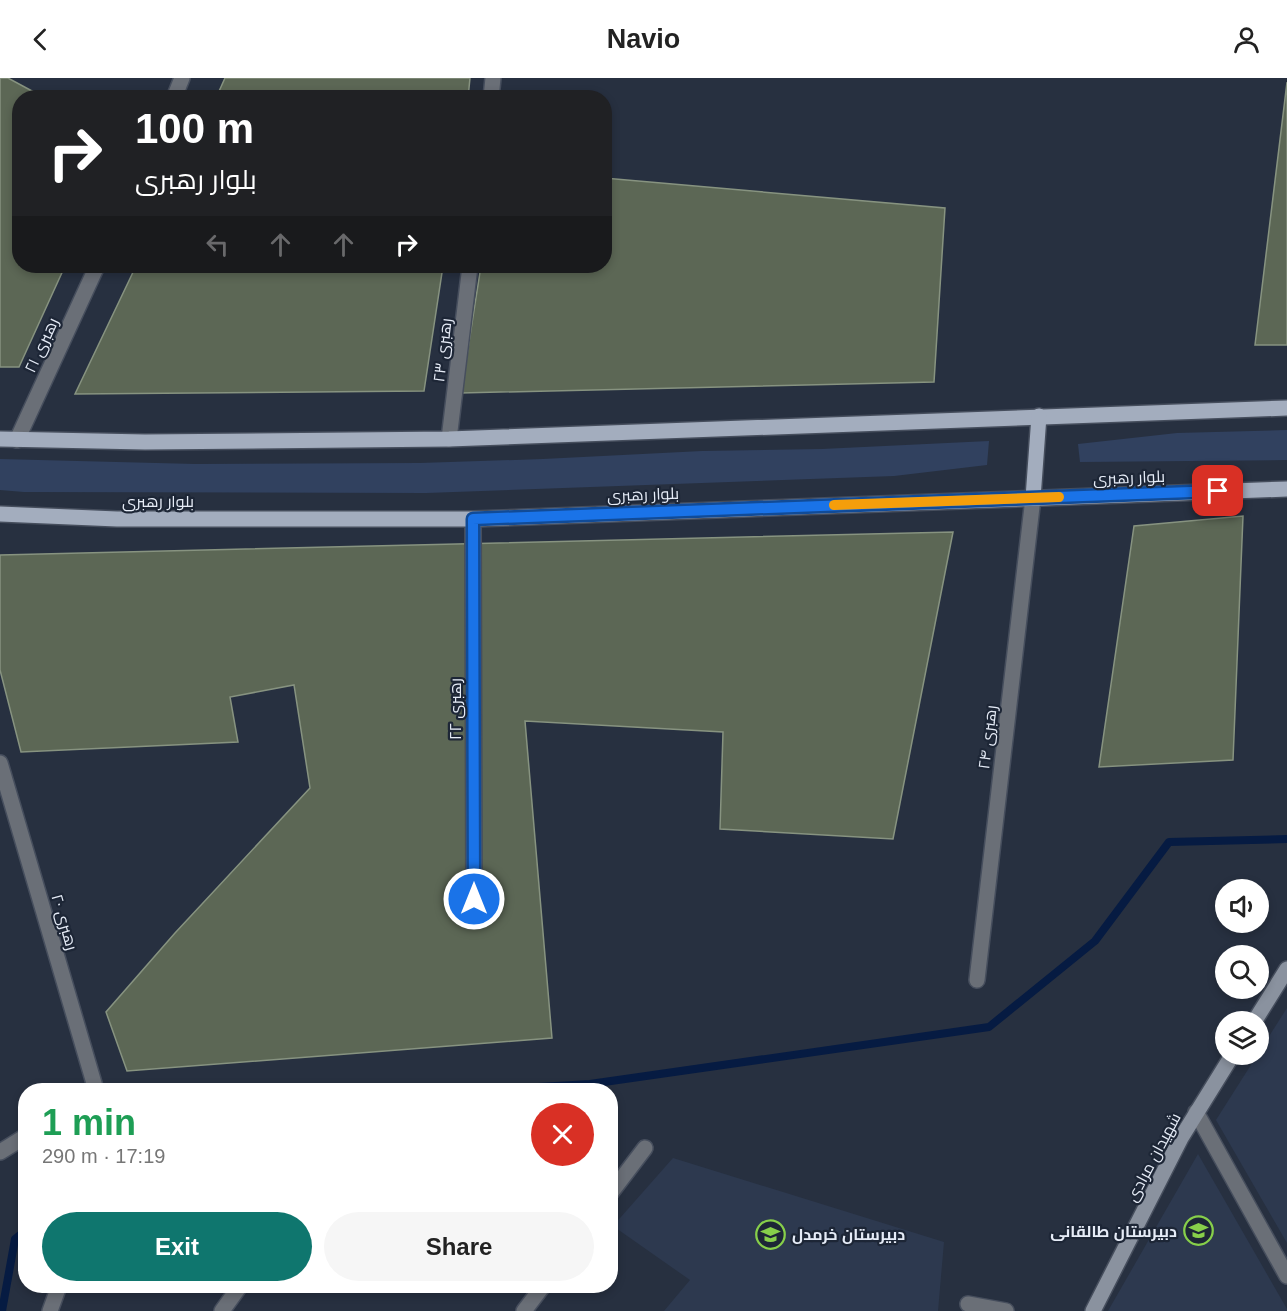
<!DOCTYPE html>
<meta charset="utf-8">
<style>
:root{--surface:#fff;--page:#f6f6f6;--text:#222;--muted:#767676;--accent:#0f766e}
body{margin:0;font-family:Arial,Cairo,sans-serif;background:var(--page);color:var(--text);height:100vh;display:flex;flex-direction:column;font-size:22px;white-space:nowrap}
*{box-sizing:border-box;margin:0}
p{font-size:20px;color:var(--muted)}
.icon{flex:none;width:33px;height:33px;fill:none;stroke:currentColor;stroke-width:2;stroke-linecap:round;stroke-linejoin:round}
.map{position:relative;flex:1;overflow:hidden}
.drawer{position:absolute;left:18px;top:1005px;width:600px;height:210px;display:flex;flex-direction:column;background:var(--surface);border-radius:24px;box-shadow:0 3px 9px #0003}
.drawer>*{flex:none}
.top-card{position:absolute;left:12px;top:12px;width:600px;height:183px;border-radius:24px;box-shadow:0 3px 9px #0003;background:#202124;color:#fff;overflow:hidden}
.controls{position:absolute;left:1215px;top:801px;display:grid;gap:12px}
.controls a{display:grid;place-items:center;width:54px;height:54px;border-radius:50%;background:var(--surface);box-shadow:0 3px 9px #0003;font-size:30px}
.pin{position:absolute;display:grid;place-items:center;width:51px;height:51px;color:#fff;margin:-26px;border-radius:12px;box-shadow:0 3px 9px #0006}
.me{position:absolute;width:66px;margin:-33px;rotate:0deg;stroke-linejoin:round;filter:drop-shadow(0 0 4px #0008)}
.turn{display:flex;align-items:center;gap:21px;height:126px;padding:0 24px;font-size:27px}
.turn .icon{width:78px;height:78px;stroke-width:2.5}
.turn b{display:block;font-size:42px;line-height:51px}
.lanes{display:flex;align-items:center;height:57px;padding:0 24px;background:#0003;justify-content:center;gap:30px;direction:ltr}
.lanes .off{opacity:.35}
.round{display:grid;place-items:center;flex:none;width:63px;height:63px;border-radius:32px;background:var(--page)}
.headline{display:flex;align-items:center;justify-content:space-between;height:102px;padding:0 24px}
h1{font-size:36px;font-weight:600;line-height:45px;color:#1e9e55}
.primary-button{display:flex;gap:12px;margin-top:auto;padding:12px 24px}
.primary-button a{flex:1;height:69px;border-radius:36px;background:var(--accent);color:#fff;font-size:24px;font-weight:600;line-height:69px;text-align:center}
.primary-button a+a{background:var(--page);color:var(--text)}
header{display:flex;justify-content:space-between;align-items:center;height:78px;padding:0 24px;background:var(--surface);font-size:27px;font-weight:600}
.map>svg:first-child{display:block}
.built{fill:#2d394f}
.green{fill:#31415f}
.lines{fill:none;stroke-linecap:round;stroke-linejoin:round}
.stream{stroke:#061b42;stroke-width:8}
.building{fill:#5c6755;stroke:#879380;stroke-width:1.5}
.street-casing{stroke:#464e5d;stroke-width:18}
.secondary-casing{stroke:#464e5d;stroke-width:18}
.primary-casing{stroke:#464e5d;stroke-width:18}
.street{stroke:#6a6f77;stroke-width:15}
.secondary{stroke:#8a929f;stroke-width:15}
.primary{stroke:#a3adbe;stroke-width:15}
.route-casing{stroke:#114b97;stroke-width:15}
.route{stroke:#1a73e8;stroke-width:10}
.slow{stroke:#f59e0b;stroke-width:10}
.labels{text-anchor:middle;stroke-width:4.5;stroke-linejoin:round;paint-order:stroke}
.street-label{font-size:16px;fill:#e6ecf7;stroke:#1d2636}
.poi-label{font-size:16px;font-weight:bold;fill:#e6ecf7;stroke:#1d2636;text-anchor:end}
</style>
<header><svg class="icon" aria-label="back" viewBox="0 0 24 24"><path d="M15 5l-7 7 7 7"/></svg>Navio<svg class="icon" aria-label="person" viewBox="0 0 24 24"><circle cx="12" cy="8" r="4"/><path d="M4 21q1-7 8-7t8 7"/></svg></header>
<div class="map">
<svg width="1287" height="1233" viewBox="0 0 1287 1233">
<rect width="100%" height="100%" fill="#273040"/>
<g class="built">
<polygon points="1287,930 1287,1165 1216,1042"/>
<polygon points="1198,1076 1287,1231 1287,1233 1108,1233"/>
<polygon points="673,1080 944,1164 938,1233 664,1233 690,1202 613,1148"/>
</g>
<g class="green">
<polygon points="1287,352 1287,382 1080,384 1078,366 1177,355"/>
<polygon points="989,363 987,387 894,398 426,415 24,414 0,412 0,381 195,386 420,385 543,381 702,373 822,371"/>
</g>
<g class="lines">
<g class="stream">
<polyline points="484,1012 590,1006 989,949 1095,863 1169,764 1287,761"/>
<polyline points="2,1233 15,1161 26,1152"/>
</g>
</g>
<g class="building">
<polygon points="0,0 8,0 45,20 20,20 20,188 65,188 19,289 0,289"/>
<polygon points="225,0 470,0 468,20 216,20"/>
<polygon points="1287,4 1287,267 1255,267"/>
<polygon points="604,100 945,130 934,304 461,315 481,188 604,188"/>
<polygon points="136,188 443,188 424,313 75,316"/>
<polygon points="1243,438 1233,682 1099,689 1134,448"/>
<polygon points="953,454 893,761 720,751 723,654 525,643 552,960 127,993 106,934 175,855 310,710 294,607 230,619 238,664 21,674 0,592 0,477"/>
</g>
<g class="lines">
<defs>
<g id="street">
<polyline points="174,20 182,0"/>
<polyline points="491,20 493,0"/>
<polyline points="449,361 470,188"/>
<polyline points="17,362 97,188"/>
<polyline points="473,441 474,821"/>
<polyline points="0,685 96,1012"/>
<polyline points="977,902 1033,420"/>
<polyline points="1196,1034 1287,1198"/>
<polyline points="0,1074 26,1058"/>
<polyline points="610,1116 645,1070"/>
<polyline points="968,1226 1006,1233"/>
<polyline points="50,1233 59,1208"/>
<polyline points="222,1233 240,1208"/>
<polyline points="524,1233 543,1208"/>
</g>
<g id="secondary">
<polyline points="1254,944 1287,891"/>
<polyline points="1093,1233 1181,1060 1233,976"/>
</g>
<g id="primary">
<polyline points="0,361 145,364 449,361 1287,330"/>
<polyline points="1033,420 1039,338"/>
<polyline points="0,436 117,441 473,441 1287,411"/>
</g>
</defs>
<use href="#street" class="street-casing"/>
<use href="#secondary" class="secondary-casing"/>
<use href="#primary" class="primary-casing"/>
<use href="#street" class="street"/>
<use href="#secondary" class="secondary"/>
<use href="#primary" class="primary"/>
</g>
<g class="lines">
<defs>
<polyline id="route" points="474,821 473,441 1218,413"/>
</defs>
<use href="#route" class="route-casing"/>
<use href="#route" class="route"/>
<polyline class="slow" points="834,427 1059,419"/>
</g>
<defs>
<symbol id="school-ring" viewBox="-11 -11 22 22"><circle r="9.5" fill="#1d2636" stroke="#87cf4a" stroke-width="1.5"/><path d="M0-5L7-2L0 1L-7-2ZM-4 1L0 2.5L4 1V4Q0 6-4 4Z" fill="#87cf4a"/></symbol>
</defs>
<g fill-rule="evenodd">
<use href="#school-ring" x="1182" y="1136" width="33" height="33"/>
<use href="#school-ring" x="754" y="1140" width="33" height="33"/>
</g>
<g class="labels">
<g class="street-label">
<text transform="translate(41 267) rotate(-65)" y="6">رهبری ۲۱</text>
<text transform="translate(442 272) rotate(-83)" y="6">رهبری ۲۳</text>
<text transform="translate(1129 399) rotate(-2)" y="6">بلوار رهبری</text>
<text transform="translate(643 416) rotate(-2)" y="6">بلوار رهبری</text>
<text x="158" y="429">بلوار رهبری</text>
<text transform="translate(455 631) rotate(-90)" y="6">رهبری ۲۲</text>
<text transform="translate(987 659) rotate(-83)" y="6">رهبری ۲۴</text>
<text transform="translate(65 844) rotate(74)" y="6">رهبری ۲۰</text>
<text transform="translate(1153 1079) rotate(-62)" y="6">شهیدان مرادی</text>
</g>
<g class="poi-label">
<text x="1177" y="1159">دبیرستان طالقانی</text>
<text x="792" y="1162" text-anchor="start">دبیرستان خرمدل</text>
</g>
</g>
</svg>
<div class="controls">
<a><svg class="icon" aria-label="sound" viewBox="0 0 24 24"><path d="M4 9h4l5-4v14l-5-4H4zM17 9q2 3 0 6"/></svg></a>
<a><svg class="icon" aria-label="search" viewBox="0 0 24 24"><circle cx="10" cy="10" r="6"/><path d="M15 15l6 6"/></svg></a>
<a><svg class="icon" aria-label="layers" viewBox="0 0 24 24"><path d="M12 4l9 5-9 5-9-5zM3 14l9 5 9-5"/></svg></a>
</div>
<div class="pin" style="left:1218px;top:413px;background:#d93025"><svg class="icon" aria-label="arrive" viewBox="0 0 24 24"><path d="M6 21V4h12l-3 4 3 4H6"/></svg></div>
<svg class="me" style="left:474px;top:821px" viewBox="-20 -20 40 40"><circle r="17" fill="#1a73e8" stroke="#fff" stroke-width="3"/><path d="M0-11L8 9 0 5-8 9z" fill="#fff"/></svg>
<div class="top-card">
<div class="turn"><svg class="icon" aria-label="right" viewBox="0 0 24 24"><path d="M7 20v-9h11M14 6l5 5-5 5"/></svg><div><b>100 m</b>بلوار رهبری</div></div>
<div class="lanes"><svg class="icon off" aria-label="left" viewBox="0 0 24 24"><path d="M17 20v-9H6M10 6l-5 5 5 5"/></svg><svg class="icon off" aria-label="ahead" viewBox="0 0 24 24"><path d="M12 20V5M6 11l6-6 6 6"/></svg><svg class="icon off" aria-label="ahead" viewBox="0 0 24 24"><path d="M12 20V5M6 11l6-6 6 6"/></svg><svg class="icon" aria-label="right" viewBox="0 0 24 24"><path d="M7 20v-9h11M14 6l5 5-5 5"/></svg></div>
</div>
<section class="drawer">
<div class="headline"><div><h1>1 min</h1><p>290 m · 17:19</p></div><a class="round" style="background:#d93025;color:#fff"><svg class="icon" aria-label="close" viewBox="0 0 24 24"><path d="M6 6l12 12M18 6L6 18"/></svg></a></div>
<div class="primary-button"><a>Exit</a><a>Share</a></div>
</section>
</div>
